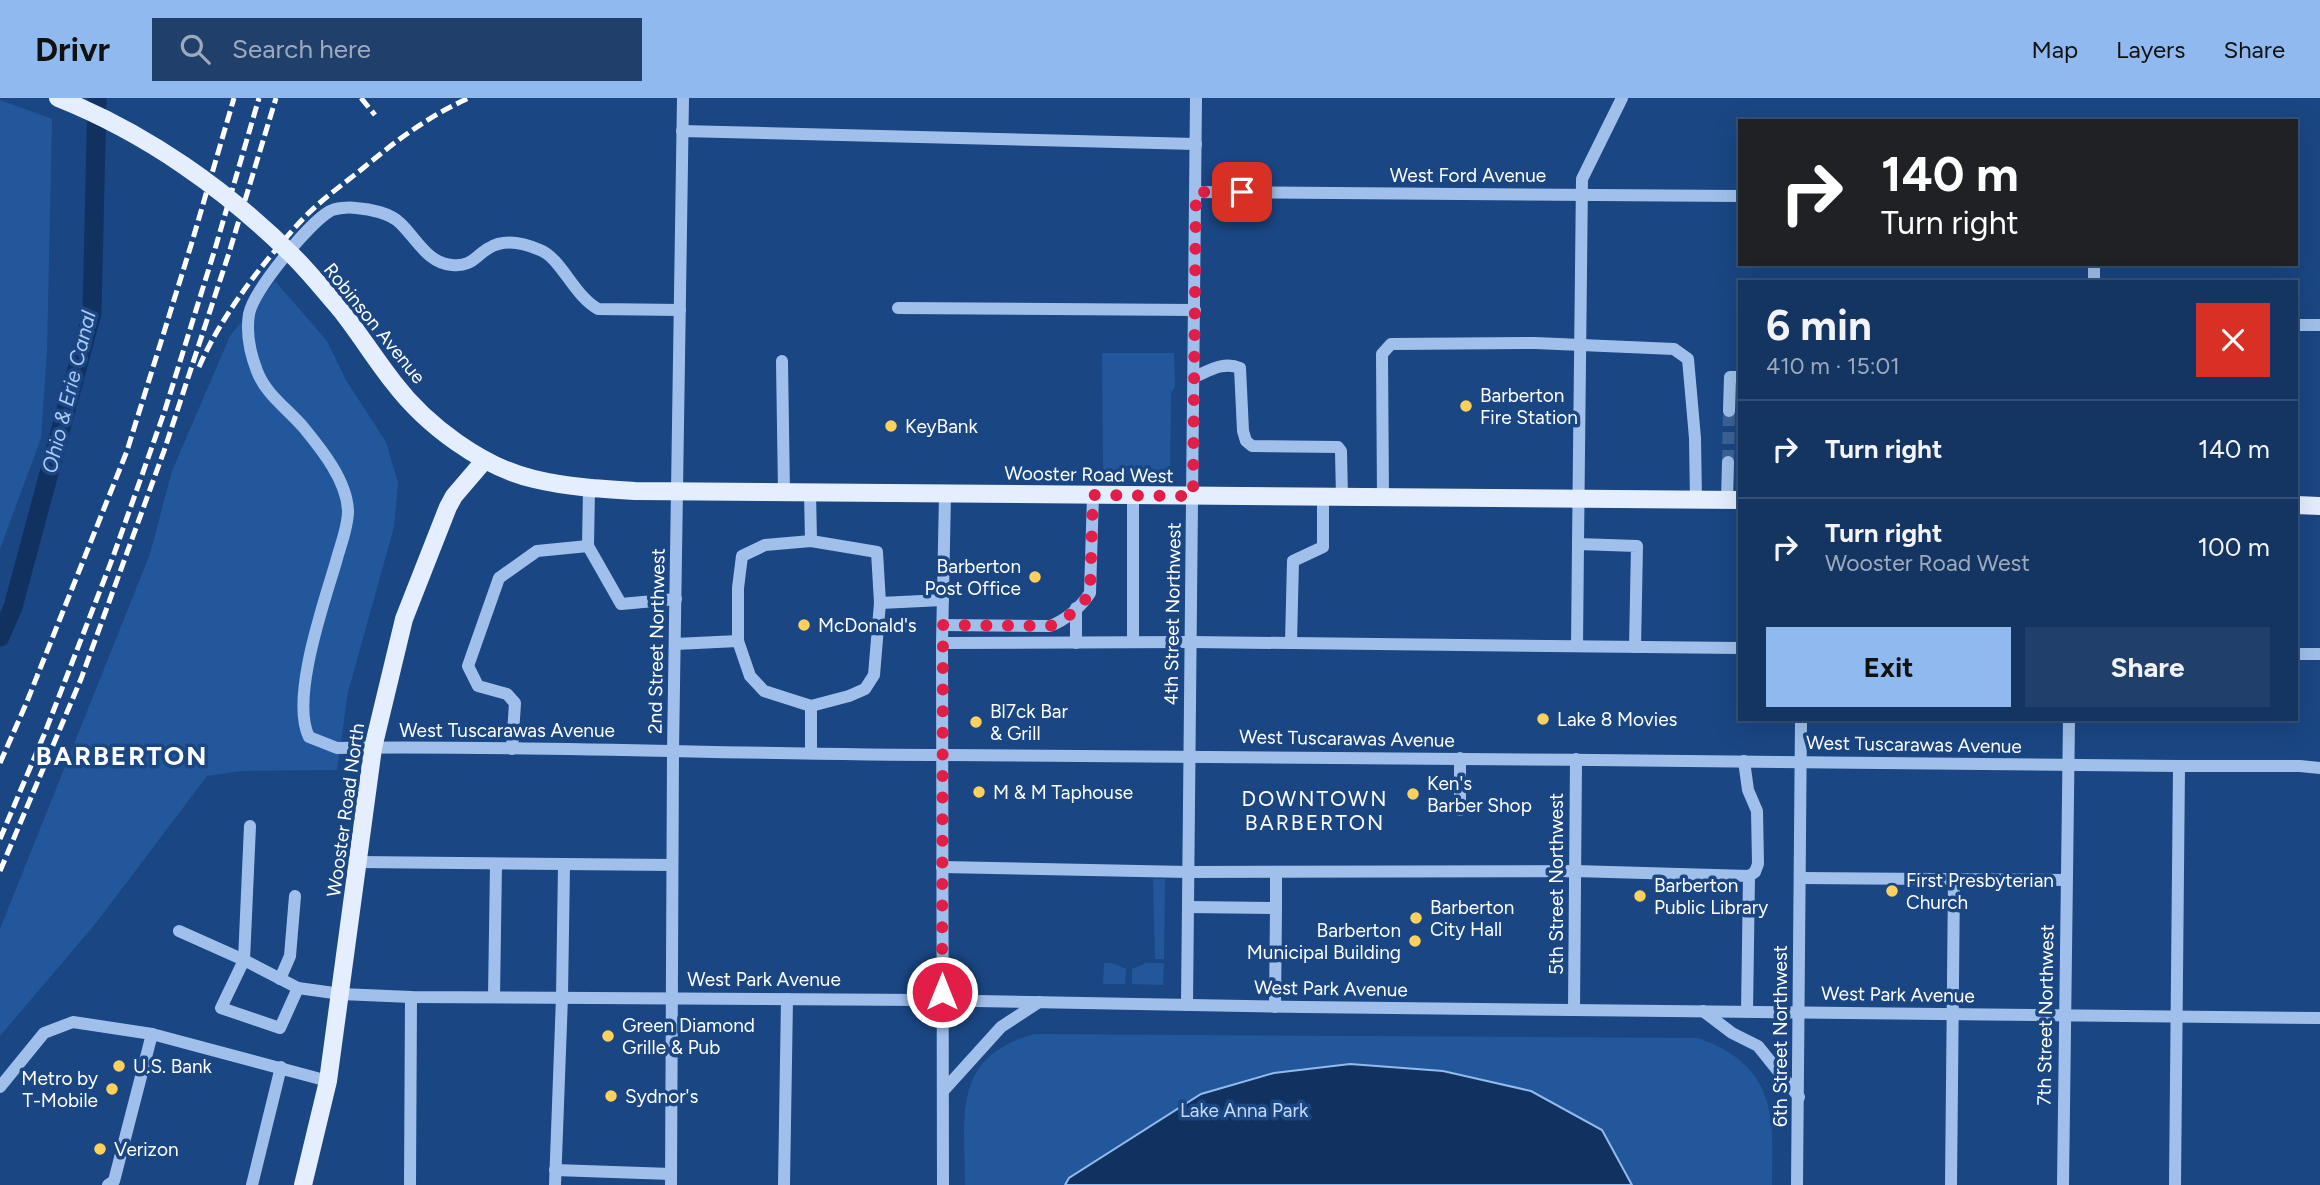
<!DOCTYPE html>
<meta charset="utf-8">
<style>
:root{--surface:#143462;--page:#213f6b;--text:#f1f3f6;--muted:#9daabe;--line:#334f77;--accent:#90b9f0}
body{margin:0;font-family:Figtree,sans-serif;background:var(--page);color:var(--text);height:100vh;display:flex;flex-direction:column;font-size:26px;white-space:nowrap}
*{box-sizing:border-box;margin:0}
p{font-size:23px;color:var(--muted)}
.icon{flex:none;width:38px;height:38px;fill:none;stroke:currentColor;stroke-width:2;stroke-linecap:round;stroke-linejoin:round}
.map{position:relative;flex:1;overflow:hidden}
.drawer{position:absolute;left:1738px;top:182px;width:560px;height:441px;display:flex;flex-direction:column;background:var(--surface);border-radius:0px;box-shadow:0 7px 28px #0002,0 0 0 2px var(--line)}
.drawer>*{flex:none}
.top-card{position:absolute;left:1738px;top:21px;width:560px;height:147px;border-radius:0px;box-shadow:0 7px 28px #0002,0 0 0 2px var(--line);background:#202124;color:#fff;overflow:hidden}
.pin{position:absolute;display:grid;place-items:center;width:60px;height:60px;color:#fff;margin:-30px;border-radius:14px;box-shadow:0 4px 10px #0006}
.me{position:absolute;width:77px;margin:-38px;rotate:0deg;stroke-linejoin:round;filter:drop-shadow(0 0 5px #0008)}
.turn{display:flex;align-items:center;gap:24px;height:147px;padding:0 28px;font-size:32px}
.turn .icon{width:91px;height:91px;stroke-width:2.5}
.turn b{display:block;font-size:49px;line-height:60px}
.round{display:grid;place-items:center;flex:none;width:74px;height:74px;border-radius:0px;background:var(--page)}
.summary{display:flex;align-items:center;justify-content:space-between;height:119px;padding:0 28px}
h1{font-size:42px;font-weight:700;line-height:52px}
.primary-button{display:flex;gap:14px;margin-top:auto;padding:14px 28px}
.primary-button a{flex:1;height:80px;border-radius:0px;background:var(--accent);color:#111;font-size:28px;font-weight:700;line-height:80px;text-align:center}
.primary-button a+a{background:var(--page);color:var(--text)}
ul{padding:0;list-style:none}
li{display:flex;align-items:center;gap:21px;height:98px;padding:0 28px;border-top:2px solid var(--line)}
li div{flex:1}
li b{display:block;font-size:26px}
li em{font-style:normal}
header{display:flex;align-items:center;gap:42px;box-sizing:border-box;height:98px;padding:0 35px;background:var(--accent);color:#111}
header strong{font-size:33px}
nav{display:flex;gap:38px;margin-inline-start:auto;font-size:24px}
.search{width:490px;height:63px;background:var(--page);display:flex;align-items:center;gap:18px;box-sizing:border-box;padding:0 24px;border-radius:0px;color:var(--muted);font-size:26px}
.map>svg:first-child{display:block}
.green{fill:#23579c}
.water{fill:#113261;stroke:#92bbed;stroke-width:2}
.lines{fill:none;stroke-linecap:round;stroke-linejoin:round}
.canal{stroke:#113261;stroke-width:19}
.minor-tunnel{stroke:#3c6296;stroke-width:12;stroke-dasharray:12 6;stroke-linecap:butt}
.minor{stroke:#a0c0eb;stroke-width:12}
.major{stroke:#e4eeff;stroke-width:18}
.rail{stroke:#fff;stroke-width:5;stroke-dasharray:12 5;stroke-linecap:butt}
.major-bridge{stroke:#e4eeff;stroke-width:18}
.route{stroke:#e11d48;stroke-width:12;stroke-dasharray:0 21.6}
.poi-dot{fill:#fdd15c;stroke:#1a4683;stroke-width:2.5}
.labels{text-anchor:middle;stroke-width:7;stroke-linejoin:round;paint-order:stroke}
.street-label{font-size:19px;fill:#fff;stroke:#1a4683}
.poi-label{font-size:19px;fill:#fff;stroke:#1a4683;text-anchor:start}
.park-label{font-size:19px;fill:#c4dbf8;stroke:#1a4683}
.water-label{font-size:21px;font-style:italic;fill:#abcaf3;stroke:#1a4683}
.neighbourhood-label{font-size:21px;letter-spacing:2px;fill:#fff;stroke:#1a4683}
.district-label{font-size:26px;font-weight:bold;letter-spacing:2px;fill:#fff;stroke:#1a4683}
</style>
<header>
<strong>Drivr</strong>
<div class="search"><svg class="icon" aria-label="search" viewBox="0 0 24 24"><circle cx="10" cy="10" r="6"/><path d="M15 15l6 6"/></svg>Search here</div>
<nav><a>Map</a><a>Layers</a><a>Share</a></nav>
</header>
<div class="map">
<svg width="2320" height="1087" viewBox="0 0 2320 1087">
<rect width="100%" height="100%" fill="#1a4683"/>
<g class="green">
<polygon points="0,2 52,21 47,253 41,340 0,451"/>
<polygon points="275,183 327,243 346,282 386,344 398,385 394,429 348,594 337,672 241,673 207,678 96,825 0,938 0,831 150,456 172,373 230,238"/>
<polygon points="1102,255 1174,255 1175,289 1171,295 1170,376 1105,375 1103,368"/>
<polygon points="1153,781 1165,781 1164,861 1155,861"/>
<polygon points="1104,865 1112,865 1126,871 1125,886 1103,886"/>
<polygon points="1146,865 1164,865 1163,887 1132,886 1132,871"/>
<path d="M 1035,936 L 1698,940 C 1708,944 1719,948 1728,954 C 1779,985 1772,1035 1772,1087 L 965,1087 C 965,1017 951,958 1035,936 Z"/>
</g>
<polygon class="water" points="1350,966 1443,973 1531,993 1602,1032 1632,1087 1065,1087 1069,1080 1201,996 1274,975"/>
<g class="lines">
<polyline class="canal" points="0,539 13,509 92,215 97,0"/>
<polyline class="minor-tunnel" points="1728,364 1729,313"/>
<g class="minor">
<polyline points="1622,0 1582,81 1578,446 1637,448 1635,549"/>
<polyline points="682,33 1196,46"/>
<polyline points="1196,94 1740,98"/>
<polyline points="2094,184 2094,166"/>
<polyline points="898,210 1195,212"/>
<path d="M 680,212 L 598,211 C 574,198 561,160 540,152 C 524,145 505,140 489,150 C 475,158 472,169 452,167 C 427,165 416,140 400,125 C 390,115 370,111 356,110 C 348,109 336,110 330,113 C 308,126 254,192 249,216 C 246,235 250,255 257,273 C 266,297 288,311 304,330 C 322,352 347,383 348,413 C 348,430 340,448 336,464 C 324,505 290,601 309,639 L 337,650 C 540,647 744,657 948,657 C 1358,659 1769,664 2179,668 L 2300,668 L 2320,670"/>
<polyline points="2296,227 2320,227"/>
<polyline points="782,263 784,394"/>
<path d="M 1194,279 C 1209,273 1223,263 1240,270 L 1243,333 L 1246,343 L 1252,348 L 1338,349 L 1341,353 L 1342,400"/>
<polyline points="1729,313 1730,279 1740,279"/>
<polyline points="589,390 588,448 621,506 676,501"/>
<polyline points="810,394 811,443"/>
<polyline points="1133,398 1133,544"/>
<polyline points="1383,400 1382,256 1391,246 1535,245 1674,251 1688,261 1695,340 1696,402"/>
<polyline points="1727,402 1728,364"/>
<polygon points="811,443 877,454 880,505 874,577 865,591 849,598 811,608 764,593 750,578 738,543 738,490 742,458 765,447"/>
<polyline points="880,505 943,502"/>
<path d="M 943,527 L 1050,528 C 1066,522 1081,509 1090,495 L 1093,397"/>
<polyline points="942,545 1191,544 1740,550"/>
<polyline points="1076,545 1076,510"/>
<polyline points="1291,545 1293,463 1323,449 1323,400"/>
<polyline points="675,546 738,543"/>
<polyline points="1577,548 1578,446"/>
<polyline points="2296,556 2320,556"/>
<polyline points="512,651 515,605 507,596 478,588 468,568 499,480 537,453 588,448"/>
<polyline points="811,655 811,608"/>
<polyline points="1744,663 1748,692 1757,713 1758,766 1755,774 1749,778 1747,914"/>
<polyline points="1460,712 1460,660"/>
<polyline points="250,728 244,862 221,910 280,930 298,890"/>
<polyline points="358,764 672,767"/>
<polyline points="942,769 1188,774 1575,773 1749,778"/>
<polyline points="1800,780 2066,782"/>
<polyline points="1188,809 1276,810 1275,909"/>
<polyline points="1276,810 1276,774"/>
<polyline points="179,833 244,862 298,890 341,896 411,899 921,902 1303,909 2320,920"/>
<polyline points="280,881 290,858 295,798"/>
<polyline points="494,899 496,766"/>
<polyline points="1187,907 1196,0"/>
<polyline points="1574,912 1576,661"/>
<polyline points="1703,913 1732,935 1758,948 1799,999"/>
<polyline points="0,989 44,935 73,924 152,936"/>
<polyline points="944,992 1001,929 1039,904"/>
<polyline points="555,1072 671,1076"/>
<polyline points="108,1087 114,1083 152,936 328,983"/>
<polyline points="252,1087 281,969"/>
<polyline points="410,1087 411,899"/>
<polyline points="555,1087 562,899 564,767"/>
<polyline points="671,1087 673,653 683,0"/>
<polyline points="784,1087 787,901"/>
<polyline points="943,1087 942,545 945,396"/>
<polyline points="1797,1087 1801,621"/>
<polyline points="1951,1087 1954,781"/>
<polyline points="2063,1087 2069,621"/>
<polyline points="2175,1087 2179,668"/>
</g>
<g class="major">
<path d="M 340,211 C 359,235 375,261 394,285 C 426,327 482,369 534,381 C 567,389 601,391 635,393 L 1740,402"/>
<polyline points="2296,407 2320,408"/>
<polyline points="303,1087 328,983 373,650 404,521 448,409 454,398 484,363"/>
</g>
<g class="rail">
<polyline points="361,0 375,17"/>
<path d="M 199,269 C 222,216 262,166 300,124 C 318,104 341,88 362,71 C 396,43 428,18 469,0"/>
<polyline points="0,665 26,606 127,353 192,144 234,0"/>
<polyline points="0,741 44,637 113,459 165,312 215,151 259,0"/>
<polyline points="0,773 81,581 164,353 229,155 276,0"/>
</g>
<path class="major-bridge" d="M 58,0 C 146,35 227,92 294,159 C 310,175 325,194 340,211"/>
</g>
<g class="lines">
<path class="route" d="M 942,894 L 943,527 L 1050,528 C 1066,522 1081,509 1090,495 L 1093,397 L 1193,398 L 1196,94 L 1242,94"/>
</g>
<g class="poi-dot">
<circle cx="1466" cy="308" r="7"/>
<circle cx="891" cy="328" r="7"/>
<circle cx="1035" cy="479" r="7"/>
<circle cx="804" cy="527" r="7"/>
<circle cx="1543" cy="621" r="7"/>
<circle cx="976" cy="624" r="7"/>
<circle cx="979" cy="694" r="7"/>
<circle cx="1413" cy="696" r="7"/>
<circle cx="1892" cy="793" r="7"/>
<circle cx="1640" cy="798" r="7"/>
<circle cx="1416" cy="820" r="7"/>
<circle cx="1415" cy="843" r="7"/>
<circle cx="608" cy="938" r="7"/>
<circle cx="119" cy="968" r="7"/>
<circle cx="112" cy="991" r="7"/>
<circle cx="611" cy="998" r="7"/>
<circle cx="100" cy="1051" r="7"/>
</g>
<g class="labels">
<g class="street-label">
<text x="1468" y="84">West Ford Avenue</text>
<text transform="translate(375 225) rotate(51)" y="7">Robinson Avenue</text>
<text transform="translate(1089 376) rotate(1)" y="7">Wooster Road West</text>
<text transform="translate(1172 516) rotate(-89)" y="7">4th Street Northwest</text>
<text transform="translate(656 543) rotate(-89)" y="7">2nd Street Northwest</text>
<text x="507" y="639">West Tuscarawas Avenue</text>
<text transform="translate(1347 640) rotate(1)" y="7">West Tuscarawas Avenue</text>
<text transform="translate(1914 646) rotate(1)" y="7">West Tuscarawas Avenue</text>
<text transform="translate(345 712) rotate(-82)" y="7">Wooster Road North</text>
<text transform="translate(1556 786) rotate(-90)" y="7">5th Street Northwest</text>
<text x="764" y="888">West Park Avenue</text>
<text transform="translate(1331 890) rotate(1)" y="7">West Park Avenue</text>
<text transform="translate(1898 896) rotate(1)" y="7">West Park Avenue</text>
<text transform="translate(2045 917) rotate(-89)" y="7">7th Street Northwest</text>
<text transform="translate(1780 938) rotate(-90)" y="7">6th Street Northwest</text>
</g>
<g class="poi-label">
<text x="1480" y="304">Barberton<tspan x="1480" dy="22">Fire Station</tspan></text>
<text x="905" y="335">KeyBank</text>
<text x="1021" y="475" text-anchor="end">Barberton<tspan x="1021" dy="22">Post Office</tspan></text>
<text x="818" y="534">McDonald's</text>
<text x="990" y="620">Bl7ck Bar<tspan x="990" dy="22">&amp; Grill</tspan></text>
<text x="1557" y="628">Lake 8 Movies</text>
<text x="1427" y="692">Ken's<tspan x="1427" dy="22">Barber Shop</tspan></text>
<text x="993" y="701">M &amp; M Taphouse</text>
<text x="1906" y="789">First Presbyterian<tspan x="1906" dy="22">Church</tspan></text>
<text x="1654" y="794">Barberton<tspan x="1654" dy="22">Public Library</tspan></text>
<text x="1430" y="816">Barberton<tspan x="1430" dy="22">City Hall</tspan></text>
<text x="1401" y="839" text-anchor="end">Barberton<tspan x="1401" dy="22">Municipal Building</tspan></text>
<text x="622" y="934">Green Diamond<tspan x="622" dy="22">Grille &amp; Pub</tspan></text>
<text x="133" y="975">U.S. Bank</text>
<text x="98" y="987" text-anchor="end">Metro by<tspan x="98" dy="22">T-Mobile</tspan></text>
<text x="625" y="1005">Sydnor's</text>
<text x="114" y="1058">Verizon</text>
</g>
<g class="park-label">
<text x="1244" y="1019">Lake Anna Park</text>
</g>
<g class="water-label">
<text transform="translate(69 294) rotate(-76)" y="7">Ohio &amp; Erie Canal</text>
</g>
<g class="neighbourhood-label">
<text x="1315" y="708">DOWNTOWN<tspan x="1315" dy="24">BARBERTON</tspan></text>
</g>
<g class="district-label">
<text x="122" y="667">BARBERTON</text>
</g>
</g>
</svg>
<div class="pin" style="left:1242px;top:94px;background:#d93025"><svg class="icon" aria-label="arrive" viewBox="0 0 24 24"><path d="M6 21V4h12l-3 4 3 4H6"/></svg></div>
<svg class="me" style="left:942px;top:894px" viewBox="-20 -20 40 40"><circle r="17" fill="#e11d48" stroke="#fff" stroke-width="3"/><path d="M0-11L8 9 0 5-8 9z" fill="#fff"/></svg>
<div class="top-card">
<div class="turn"><svg class="icon" aria-label="right" viewBox="0 0 24 24"><path d="M7 20v-9h11M14 6l5 5-5 5"/></svg><div><b>140 m</b>Turn right</div></div>
</div>
<section class="drawer">
<div class="summary"><div><h1>6 min</h1><p>410 m · 15:01</p></div><a class="round" style="background:#d93025;color:#fff"><svg class="icon" aria-label="close" viewBox="0 0 24 24"><path d="M6 6l12 12M18 6L6 18"/></svg></a></div>
<ul>
<li><svg class="icon" aria-label="right" viewBox="0 0 24 24"><path d="M7 20v-9h11M14 6l5 5-5 5"/></svg><div><b>Turn right</b></div><em>140 m</em></li>
<li><svg class="icon" aria-label="right" viewBox="0 0 24 24"><path d="M7 20v-9h11M14 6l5 5-5 5"/></svg><div><b>Turn right</b><p>Wooster Road West</p></div><em>100 m</em></li>
</ul>
<div class="primary-button"><a>Exit</a><a>Share</a></div>
</section>
</div>
